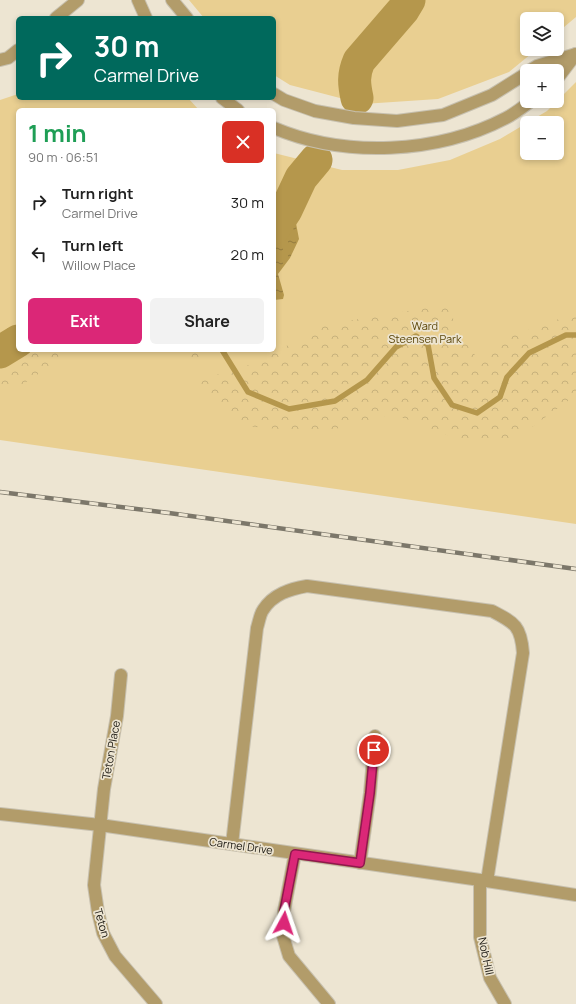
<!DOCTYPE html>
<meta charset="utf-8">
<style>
:root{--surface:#fff;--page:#f2f2f2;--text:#222;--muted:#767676;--accent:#db2777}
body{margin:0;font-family:Manrope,sans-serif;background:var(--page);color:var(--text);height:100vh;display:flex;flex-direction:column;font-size:15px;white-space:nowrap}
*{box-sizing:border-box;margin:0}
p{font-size:13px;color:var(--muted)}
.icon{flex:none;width:22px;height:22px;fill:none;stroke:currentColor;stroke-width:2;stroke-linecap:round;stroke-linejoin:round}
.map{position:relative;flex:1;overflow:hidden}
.side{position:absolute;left:16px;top:108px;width:260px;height:244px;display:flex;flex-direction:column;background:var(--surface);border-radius:6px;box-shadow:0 2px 6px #0003}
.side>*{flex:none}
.top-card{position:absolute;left:16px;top:16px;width:260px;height:84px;border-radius:6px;box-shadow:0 2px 6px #0003;background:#00695c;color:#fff;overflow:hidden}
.fabs{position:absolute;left:520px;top:12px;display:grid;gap:8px}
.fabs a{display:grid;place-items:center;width:44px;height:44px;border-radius:6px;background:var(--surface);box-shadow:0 2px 6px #0003;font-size:20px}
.pin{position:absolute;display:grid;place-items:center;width:34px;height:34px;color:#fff;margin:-17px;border:2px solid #fff;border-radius:50%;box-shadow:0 1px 4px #0007}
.me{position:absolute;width:44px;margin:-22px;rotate:5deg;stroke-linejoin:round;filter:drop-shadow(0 0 3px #0008)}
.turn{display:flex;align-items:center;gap:14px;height:84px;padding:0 12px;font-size:18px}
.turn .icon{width:52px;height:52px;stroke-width:2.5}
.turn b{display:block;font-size:28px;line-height:34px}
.round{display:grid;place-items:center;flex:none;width:42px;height:42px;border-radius:6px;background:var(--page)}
.headline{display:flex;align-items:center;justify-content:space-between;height:68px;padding:0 12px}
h1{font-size:24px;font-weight:700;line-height:30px;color:#1e9e55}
.cta{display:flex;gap:8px;margin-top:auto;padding:8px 12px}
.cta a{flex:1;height:46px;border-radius:6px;background:var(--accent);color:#fff;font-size:16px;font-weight:700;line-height:46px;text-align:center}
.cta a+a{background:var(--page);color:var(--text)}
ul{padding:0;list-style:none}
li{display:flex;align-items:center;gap:12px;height:52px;padding:0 12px}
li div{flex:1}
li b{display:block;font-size:15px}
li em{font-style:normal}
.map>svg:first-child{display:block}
.green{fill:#e9cf91;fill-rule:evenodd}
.forest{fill:url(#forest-crowns)}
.water{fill:url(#water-ripples)}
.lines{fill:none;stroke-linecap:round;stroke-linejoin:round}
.stream{stroke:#b5974c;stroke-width:5.5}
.river{stroke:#b5974c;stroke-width:33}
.minor-casing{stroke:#c7c0af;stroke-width:14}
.minor{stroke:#b29c6a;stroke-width:12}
.rail-casing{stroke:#7c776a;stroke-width:4.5}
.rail{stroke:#ede5d2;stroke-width:3;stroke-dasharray:9;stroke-linecap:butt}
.route-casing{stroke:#8e194d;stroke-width:10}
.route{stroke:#db2777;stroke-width:7}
.labels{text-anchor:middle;stroke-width:3.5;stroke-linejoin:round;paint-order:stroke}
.park-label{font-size:11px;fill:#5c470a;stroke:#ede5d2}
.street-label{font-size:11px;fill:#1c1912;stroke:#ede5d2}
</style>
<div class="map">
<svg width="576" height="1004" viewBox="0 0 576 1004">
<defs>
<pattern id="forest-crowns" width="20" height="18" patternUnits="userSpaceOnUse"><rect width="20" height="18" fill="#e9cf91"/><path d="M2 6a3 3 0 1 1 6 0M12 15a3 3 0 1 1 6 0" fill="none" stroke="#c7b17c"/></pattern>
<pattern id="water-ripples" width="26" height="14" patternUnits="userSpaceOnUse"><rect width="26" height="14" fill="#b5974c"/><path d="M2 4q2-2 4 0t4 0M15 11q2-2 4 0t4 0" fill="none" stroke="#927a3e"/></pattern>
</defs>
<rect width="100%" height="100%" fill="#ede5d2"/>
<g class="green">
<polygon points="189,0 576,0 576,17 557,33 557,19 527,19 527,49 537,49 509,72 438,99 363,104 290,85 274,75 274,18 204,18"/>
<path d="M 576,82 L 576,524 L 0,440 L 0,100 L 18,94 L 18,98 L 188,98 L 199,110 L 18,110 L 18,350 L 274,350 L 274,153 L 342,170 L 398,170 L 450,160 L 500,139 L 547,111 ZM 527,123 L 557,123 L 557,153 L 527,153 Z"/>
</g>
<g class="forest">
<polygon points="274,184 284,188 288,197 274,210"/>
<polygon points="445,305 481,365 508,337 576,313 576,395 510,443 468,443 393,414 320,433 236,425 193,382 252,364 328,324"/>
<polygon points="18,320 18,350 65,350 46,369 23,384 0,385 0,334"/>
<polygon points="184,350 220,350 193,360"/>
</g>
<polygon class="water" points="294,184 307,194 295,218 299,239 290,258 278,274 284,295 283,299 274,300 274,216 285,202"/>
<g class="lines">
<polyline class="stream" points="222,350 248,392 289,409 335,401 367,380 396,347 416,336 428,345 434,378 452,405 477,413 500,397 507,377 529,353 566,335 576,335"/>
<g class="river">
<path d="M 357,98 C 354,84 353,75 359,61 L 403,10 L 409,0"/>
<polyline points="274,228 286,210 301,178 316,160"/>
<polyline points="0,352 18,341"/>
</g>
<defs>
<g id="minor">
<polyline points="138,0 146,18"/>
<polyline points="172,0 187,18"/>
<polyline points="56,18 78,0"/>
<polyline points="0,60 8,58 18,50"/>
<polyline points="529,71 537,66 576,54"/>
<polyline points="557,79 576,54"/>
<polyline points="274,94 284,100 315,111 354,118 397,121 443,115 492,95 527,73"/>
<polyline points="222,98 238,110"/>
<path d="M 274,128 C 345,158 437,154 506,118 C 514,114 523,107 531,101"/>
<polyline points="121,675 117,716 104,789 94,885 98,912 103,933 115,956 156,1004"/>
<polyline points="0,814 100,825 480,880 576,895"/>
<path d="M 232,844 L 257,628 C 259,622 260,614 263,610 C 273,594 290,589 307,586 L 492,611 C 515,623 521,626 523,653 L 487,881"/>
<polyline points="295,854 284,911 283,936 289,956 329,1004"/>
<polyline points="360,863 370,793 375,736"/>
<polyline points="480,880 480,937 490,978 505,1004"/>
</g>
</defs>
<use href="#minor" class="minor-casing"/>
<use href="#minor" class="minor"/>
<defs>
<polyline id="rail" points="0,492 169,513 576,569"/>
</defs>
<use href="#rail" class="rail-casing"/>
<use href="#rail" class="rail"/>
</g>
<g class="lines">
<defs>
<polyline id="route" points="284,923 284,911 295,854 360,863 370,793 374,750"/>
</defs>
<use href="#route" class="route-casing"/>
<use href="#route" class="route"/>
</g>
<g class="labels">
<g class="park-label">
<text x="425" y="330">Ward<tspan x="425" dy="13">Steensen Park</tspan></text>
</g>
<g class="street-label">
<text transform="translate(111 750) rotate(-80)" y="4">Teton Place</text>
<text transform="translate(241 846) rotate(8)" y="4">Carmel Drive</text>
<text transform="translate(102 923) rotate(74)" y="4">Teton</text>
<text transform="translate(486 956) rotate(78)" y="4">Nob Hill</text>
</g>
</g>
</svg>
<div class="fabs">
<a><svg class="icon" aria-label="layers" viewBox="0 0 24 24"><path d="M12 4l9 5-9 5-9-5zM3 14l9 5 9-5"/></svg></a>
<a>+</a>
<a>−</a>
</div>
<div class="pin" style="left:374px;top:750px;background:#d93025"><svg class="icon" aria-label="arrive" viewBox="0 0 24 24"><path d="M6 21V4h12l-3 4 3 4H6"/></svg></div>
<svg class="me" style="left:284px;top:923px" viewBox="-20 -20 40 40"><path d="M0-17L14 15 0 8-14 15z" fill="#db2777" stroke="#fff" stroke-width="4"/></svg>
<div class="top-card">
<div class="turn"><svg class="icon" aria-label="right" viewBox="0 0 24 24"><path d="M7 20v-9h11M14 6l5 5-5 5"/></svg><div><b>30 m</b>Carmel Drive</div></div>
</div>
<section class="side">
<div class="headline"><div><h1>1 min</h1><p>90 m · 06:51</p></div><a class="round" style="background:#d93025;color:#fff"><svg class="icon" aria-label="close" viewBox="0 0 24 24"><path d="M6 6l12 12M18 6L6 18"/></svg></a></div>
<ul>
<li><svg class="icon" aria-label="right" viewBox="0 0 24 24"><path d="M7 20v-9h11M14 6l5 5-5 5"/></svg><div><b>Turn right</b><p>Carmel Drive</p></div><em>30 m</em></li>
<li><svg class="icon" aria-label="left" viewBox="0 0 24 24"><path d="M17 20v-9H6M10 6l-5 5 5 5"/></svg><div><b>Turn left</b><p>Willow Place</p></div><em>20 m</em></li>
</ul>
<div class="cta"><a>Exit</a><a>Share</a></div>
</section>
</div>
